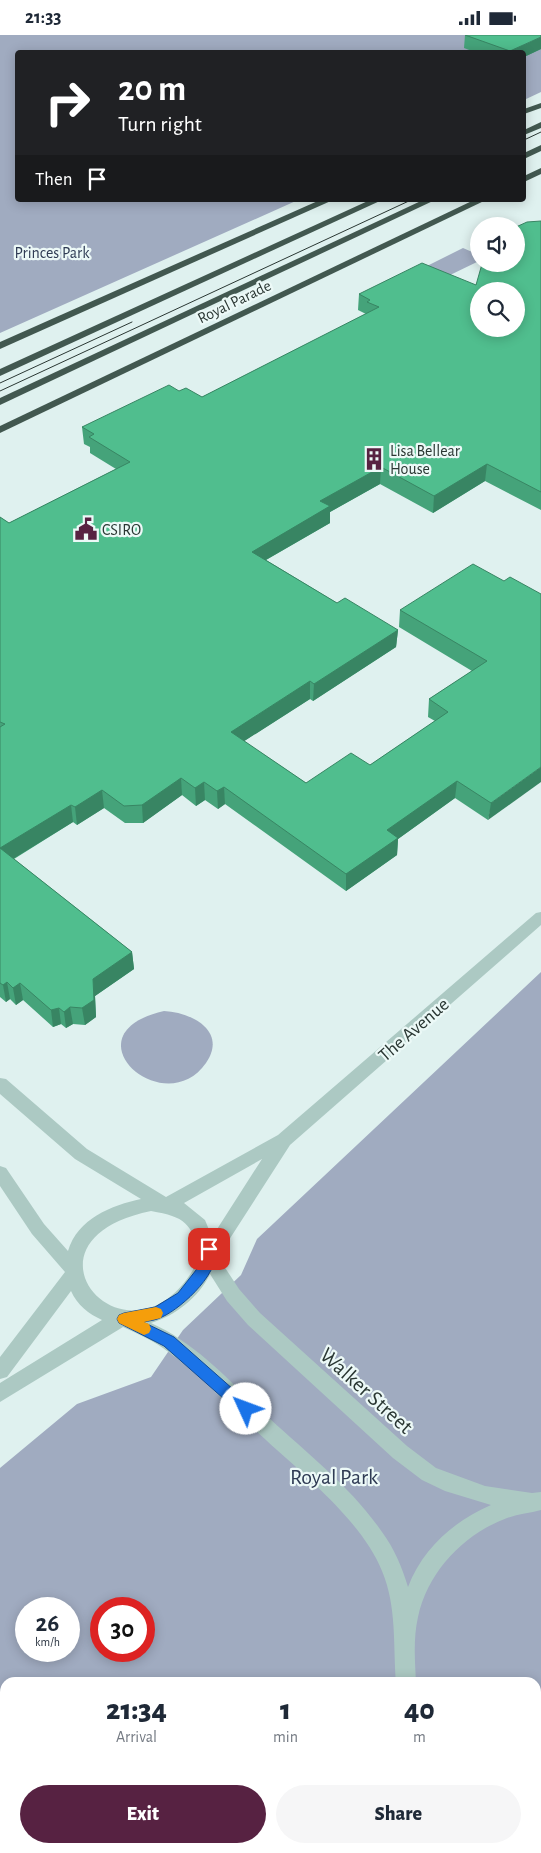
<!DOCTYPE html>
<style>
:root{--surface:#fff;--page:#f6f6f7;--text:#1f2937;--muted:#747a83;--accent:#572242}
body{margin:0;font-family:"Alegreya Sans",sans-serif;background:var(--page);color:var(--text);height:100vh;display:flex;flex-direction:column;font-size:19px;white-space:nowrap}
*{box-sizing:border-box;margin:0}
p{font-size:16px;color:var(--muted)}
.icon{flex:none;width:28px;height:28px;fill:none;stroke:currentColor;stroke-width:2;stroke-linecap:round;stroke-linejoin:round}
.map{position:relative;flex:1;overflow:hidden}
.drawer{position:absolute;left:0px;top:1642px;width:541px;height:176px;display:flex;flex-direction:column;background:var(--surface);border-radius:15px 15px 0 0;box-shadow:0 2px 12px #0003}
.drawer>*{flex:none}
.hud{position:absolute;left:15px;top:15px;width:511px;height:152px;border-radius:5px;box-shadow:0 2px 12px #0003;background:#202124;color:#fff;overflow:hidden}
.fabs{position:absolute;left:470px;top:182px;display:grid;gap:10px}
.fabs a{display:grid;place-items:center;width:55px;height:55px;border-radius:50%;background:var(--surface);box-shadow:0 2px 12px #0003;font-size:25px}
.speed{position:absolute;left:15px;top:1562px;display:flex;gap:10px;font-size:25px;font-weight:700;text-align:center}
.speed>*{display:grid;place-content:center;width:65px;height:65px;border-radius:50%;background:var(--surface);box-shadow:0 2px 12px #0003;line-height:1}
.speed small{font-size:12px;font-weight:400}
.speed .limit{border:8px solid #d22;background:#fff;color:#111}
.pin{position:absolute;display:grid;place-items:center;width:42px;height:42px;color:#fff;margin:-21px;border-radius:10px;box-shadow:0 2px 8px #0006}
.me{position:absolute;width:55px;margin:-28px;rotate:313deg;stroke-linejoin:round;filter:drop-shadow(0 0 4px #0008)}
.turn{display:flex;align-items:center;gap:18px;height:105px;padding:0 20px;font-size:22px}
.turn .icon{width:65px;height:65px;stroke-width:2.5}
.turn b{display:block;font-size:35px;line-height:42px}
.then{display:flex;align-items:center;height:48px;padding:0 20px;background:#0003;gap:10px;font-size:19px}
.eta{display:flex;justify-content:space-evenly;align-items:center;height:85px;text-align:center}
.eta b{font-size:30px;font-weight:800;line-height:35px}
.cta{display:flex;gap:10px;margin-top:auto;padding:10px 20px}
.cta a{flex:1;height:58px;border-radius:30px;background:var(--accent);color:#fff;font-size:20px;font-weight:800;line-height:58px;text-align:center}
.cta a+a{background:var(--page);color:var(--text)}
.status{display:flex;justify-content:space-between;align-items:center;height:35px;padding:0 25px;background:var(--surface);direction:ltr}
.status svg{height:14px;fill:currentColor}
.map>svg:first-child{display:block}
.green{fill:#a0abc0;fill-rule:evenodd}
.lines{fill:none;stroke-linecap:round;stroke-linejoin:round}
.minor{fill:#acc9c3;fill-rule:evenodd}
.highway{fill:#425850;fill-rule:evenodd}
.tram{stroke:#2a3733;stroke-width:1}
.wall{fill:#45a37a}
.shaded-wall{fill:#388563}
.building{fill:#50be8e;stroke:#388563;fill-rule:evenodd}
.route{fill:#1a73e8;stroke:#114b97}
.slow{fill:#f59e0b}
.labels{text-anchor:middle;stroke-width:4.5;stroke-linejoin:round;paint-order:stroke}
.far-park-label{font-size:16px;fill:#2f3b54;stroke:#ecf9f7}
.far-street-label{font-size:16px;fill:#2a3733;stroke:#ecf9f7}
.far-poi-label{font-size:16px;fill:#2a3733;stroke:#ecf9f7;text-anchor:start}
.street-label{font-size:19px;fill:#2a3733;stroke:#ecf9f7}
.near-street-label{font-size:22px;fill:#2a3733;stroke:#ecf9f7}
.near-park-label{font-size:22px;fill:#2f3b54;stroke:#ecf9f7}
</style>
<div class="status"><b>21:33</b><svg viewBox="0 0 49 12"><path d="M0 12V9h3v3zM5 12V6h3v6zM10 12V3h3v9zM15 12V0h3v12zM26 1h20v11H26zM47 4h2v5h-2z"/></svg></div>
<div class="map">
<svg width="541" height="1818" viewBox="0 0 541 1818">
<rect width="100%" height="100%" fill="#dff1ef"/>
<g class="green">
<polygon points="0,0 541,0 541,57 524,65 524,18 18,18 18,165 298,165 0,298"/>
<polygon points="463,213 479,220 479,226 446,242 425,232"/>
<path d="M 541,937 L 541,1818 L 0,1818 L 0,1433 L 77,1369 L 151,1342 L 183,1295 L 241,1240 L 257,1204 ZM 26,1574 L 69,1574 L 69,1616 L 26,1616 ZM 101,1574 L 144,1574 L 144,1616 L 101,1616 ZM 5,1648 L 536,1648 L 536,1814 L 5,1814 Z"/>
<path d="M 164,976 C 191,977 228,996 206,1028 C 164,1088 64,999 164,976 Z"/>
</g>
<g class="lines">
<g class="minor">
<path d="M 541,877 L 541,890 L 290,1110 L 218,1222 L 239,1254 L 260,1278 L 407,1411 L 436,1433 L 485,1451 L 532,1458 L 541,1457 L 541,1475 C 530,1478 518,1479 507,1483 C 464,1499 428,1536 418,1582 C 413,1604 415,1626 416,1648 L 396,1648 C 393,1610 397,1572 382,1536 C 361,1483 294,1432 253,1393 C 224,1366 196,1336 163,1313 C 150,1304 136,1298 123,1292 L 0,1367 L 0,1348 L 102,1285 C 89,1279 77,1270 71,1256 L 7,1342 L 0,1344 L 0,1322 L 65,1237 L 32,1199 L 0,1151 L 0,1131 L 6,1133 L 44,1189 L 68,1216 C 77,1184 112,1170 141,1164 L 75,1124 L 0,1059 L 0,1043 L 6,1044 L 87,1114 L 166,1162 L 278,1100 L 536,878 ZM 262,1124 L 212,1202 L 205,1185 L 184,1168 ZM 151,1176 C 186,1182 190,1188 201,1220 C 138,1354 0,1207 151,1176 ZM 210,1239 L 227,1266 L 248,1290 L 393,1423 L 422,1445 L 445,1456 L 491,1470 C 454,1486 423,1513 408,1552 C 402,1532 394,1513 382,1497 C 352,1453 308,1419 269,1383 C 232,1349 198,1309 151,1288 C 175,1281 199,1262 210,1239 Z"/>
<polygon points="536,1803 541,1805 541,1818 527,1818 525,1814 536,1814"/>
</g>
<g class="highway">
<polygon points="541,68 541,73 524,79 524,74"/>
<polygon points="541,87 541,93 524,100 524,95"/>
<polygon points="541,110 541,116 524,124 524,118"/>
<polygon points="541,133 541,139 524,147 524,141"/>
<polygon points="320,165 333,165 0,314 0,307"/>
<polygon points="370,165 382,165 0,341 0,334"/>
<polygon points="423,165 435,165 0,370 0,363"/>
<polygon points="474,165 486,165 0,398 0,391"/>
</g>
<g class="tram">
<polyline points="524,105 541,97"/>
<polyline points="0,348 132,287"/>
<polyline points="0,356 411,165"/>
</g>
</g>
<g class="wall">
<polygon points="465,0 541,14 524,22 524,18 477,18 464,13"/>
<polygon points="541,186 541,475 485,446 433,478 380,449 330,477 330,488 266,525 337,568 398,595 396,612 313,666 310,664 244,706 306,748 370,730 435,686 428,682 429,664 472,636 399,592 400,575 504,546 541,559 488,785 455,763 398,804 397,820 346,856 225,769 218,774 205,765 196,771 182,760 143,788 125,788 104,773 77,790 73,787 14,824 132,917 134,934 95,961 96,982 85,990 73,989 66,993 61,989 53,992 23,965 16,970 10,964 6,967 0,962 0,482 9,488 116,434 90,418 90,412 84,409 82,392 179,356 202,362 366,279 358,275 359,259 476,250"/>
</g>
<g class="shaded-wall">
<polygon points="541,2 541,14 524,22 524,18 510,18 510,16"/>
<polygon points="487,429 485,446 433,478 434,461"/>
<polygon points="381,432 380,449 330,477 330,488 252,533 252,517 320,466"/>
<polygon points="398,595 396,612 313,666 314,649"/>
<polygon points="310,646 310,664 232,714 231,697"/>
<polygon points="541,732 541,747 488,785 491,768"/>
<polygon points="181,743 182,760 143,788 142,770"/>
<polygon points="457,746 455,763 398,804 397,820 346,856 346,839 387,795"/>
<polygon points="204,747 205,765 196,771 195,753"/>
<polygon points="224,752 225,769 218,774 217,756"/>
<polygon points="102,755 104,773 77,790 75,772"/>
<polygon points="71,770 73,787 3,830 0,813"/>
<polygon points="132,917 134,934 95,961 96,982 85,990 82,973 93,944"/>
<polygon points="7,947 10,964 6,967 3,950"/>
<polygon points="20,948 23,965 16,970 13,953"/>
<polygon points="70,972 73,989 66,993 64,977"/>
<polygon points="59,973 61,989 53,992 51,975"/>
</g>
<g class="building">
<polygon points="465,0 541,0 541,2 510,16"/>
<path d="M 541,186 L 541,457 L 487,429 L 434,461 L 381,432 L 320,466 L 330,471 L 252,517 L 337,568 L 345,563 L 398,595 L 314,649 L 310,646 L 231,697 L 306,748 L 351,718 L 370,730 L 448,677 L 429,664 L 487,626 L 400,575 L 473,529 L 504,546 L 510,542 L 541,559 L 541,732 L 491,768 L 457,746 L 387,795 L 398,803 L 346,839 L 224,752 L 217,756 L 204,747 L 195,753 L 181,743 L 142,770 L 124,771 L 102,755 L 75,772 L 71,770 L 0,813 L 132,917 L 93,944 L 94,965 L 82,973 L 70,972 L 64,977 L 59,973 L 51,975 L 20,948 L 13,953 L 7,947 L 3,950 L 0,948 L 0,692 L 5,689 L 0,687 L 0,482 L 9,488 L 130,427 L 89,402 L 94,399 L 82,392 L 169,350 L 179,356 L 186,353 L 202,362 L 379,272 L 367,267 L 370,265 L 359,259 L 422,228 L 476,250 L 482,229 L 516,229 L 516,192 L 527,187 ZM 479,256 L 516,256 L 516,294 L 479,294 Z"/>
</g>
<path class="route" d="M 209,1208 L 214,1210 C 225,1234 182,1273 162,1282 C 157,1285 149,1286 143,1287 L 174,1302 L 251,1370 L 253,1374 L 251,1379 L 246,1381 L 241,1379 L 164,1311 L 119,1288 L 117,1284 L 119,1280 L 124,1278 L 155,1272 L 178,1258 L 200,1230 L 205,1210 Z"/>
<polygon class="slow" points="156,1272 161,1274 163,1278 161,1283 144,1287 149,1289 151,1294 149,1298 144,1300 119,1288 117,1284 119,1280 124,1278"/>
<defs>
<symbol id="building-bare" viewBox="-9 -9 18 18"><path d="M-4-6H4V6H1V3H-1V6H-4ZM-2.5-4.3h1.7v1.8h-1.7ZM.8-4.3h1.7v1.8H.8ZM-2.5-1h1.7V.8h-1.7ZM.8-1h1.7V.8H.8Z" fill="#572242" stroke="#ecf9f7" stroke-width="2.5" paint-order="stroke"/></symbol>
<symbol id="civic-bare" viewBox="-9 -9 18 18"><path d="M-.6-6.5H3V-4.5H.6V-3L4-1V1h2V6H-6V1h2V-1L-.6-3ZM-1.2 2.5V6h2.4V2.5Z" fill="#572242" stroke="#ecf9f7" stroke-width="2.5" paint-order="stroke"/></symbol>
</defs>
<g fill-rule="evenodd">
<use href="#building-bare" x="358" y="408" width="32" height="32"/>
<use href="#civic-bare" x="70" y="478" width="32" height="32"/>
</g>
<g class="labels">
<g class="far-park-label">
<text x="52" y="223">Princes Park</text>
</g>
<g class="far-street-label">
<text transform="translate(234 266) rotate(-26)" y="6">Royal Parade</text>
</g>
<g class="far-poi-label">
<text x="390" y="421">Lisa Bellear<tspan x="390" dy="18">House</tspan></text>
<text x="102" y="500">CSIRO</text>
</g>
<g class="street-label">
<text transform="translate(413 994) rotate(-41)" y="7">The Avenue</text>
</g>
<g class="near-street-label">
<text transform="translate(367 1355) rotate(42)" y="8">Walker Street</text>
</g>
<g class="near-park-label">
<text x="334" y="1449">Royal Park</text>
</g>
</g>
</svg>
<div class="fabs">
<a><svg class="icon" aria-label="sound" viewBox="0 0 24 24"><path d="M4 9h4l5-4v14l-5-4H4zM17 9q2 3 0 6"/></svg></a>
<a><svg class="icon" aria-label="search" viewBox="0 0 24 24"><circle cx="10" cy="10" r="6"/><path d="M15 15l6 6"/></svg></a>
</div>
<div class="speed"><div>26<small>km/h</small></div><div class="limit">30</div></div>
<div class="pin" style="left:209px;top:1214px;background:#d93025"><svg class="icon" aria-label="arrive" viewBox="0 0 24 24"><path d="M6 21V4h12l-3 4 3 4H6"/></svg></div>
<svg class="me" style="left:246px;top:1374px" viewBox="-20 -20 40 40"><circle r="19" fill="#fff"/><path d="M0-13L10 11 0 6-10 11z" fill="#1a73e8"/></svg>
<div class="hud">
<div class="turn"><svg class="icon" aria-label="right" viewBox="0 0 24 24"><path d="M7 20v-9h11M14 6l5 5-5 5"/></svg><div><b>20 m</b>Turn right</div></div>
<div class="then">Then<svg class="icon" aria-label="arrive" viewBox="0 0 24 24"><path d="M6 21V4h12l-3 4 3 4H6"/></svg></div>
</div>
<section class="drawer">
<div class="eta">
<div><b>21:34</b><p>Arrival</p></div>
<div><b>1</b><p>min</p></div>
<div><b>40</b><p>m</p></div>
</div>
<div class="cta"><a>Exit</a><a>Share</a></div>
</section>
</div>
